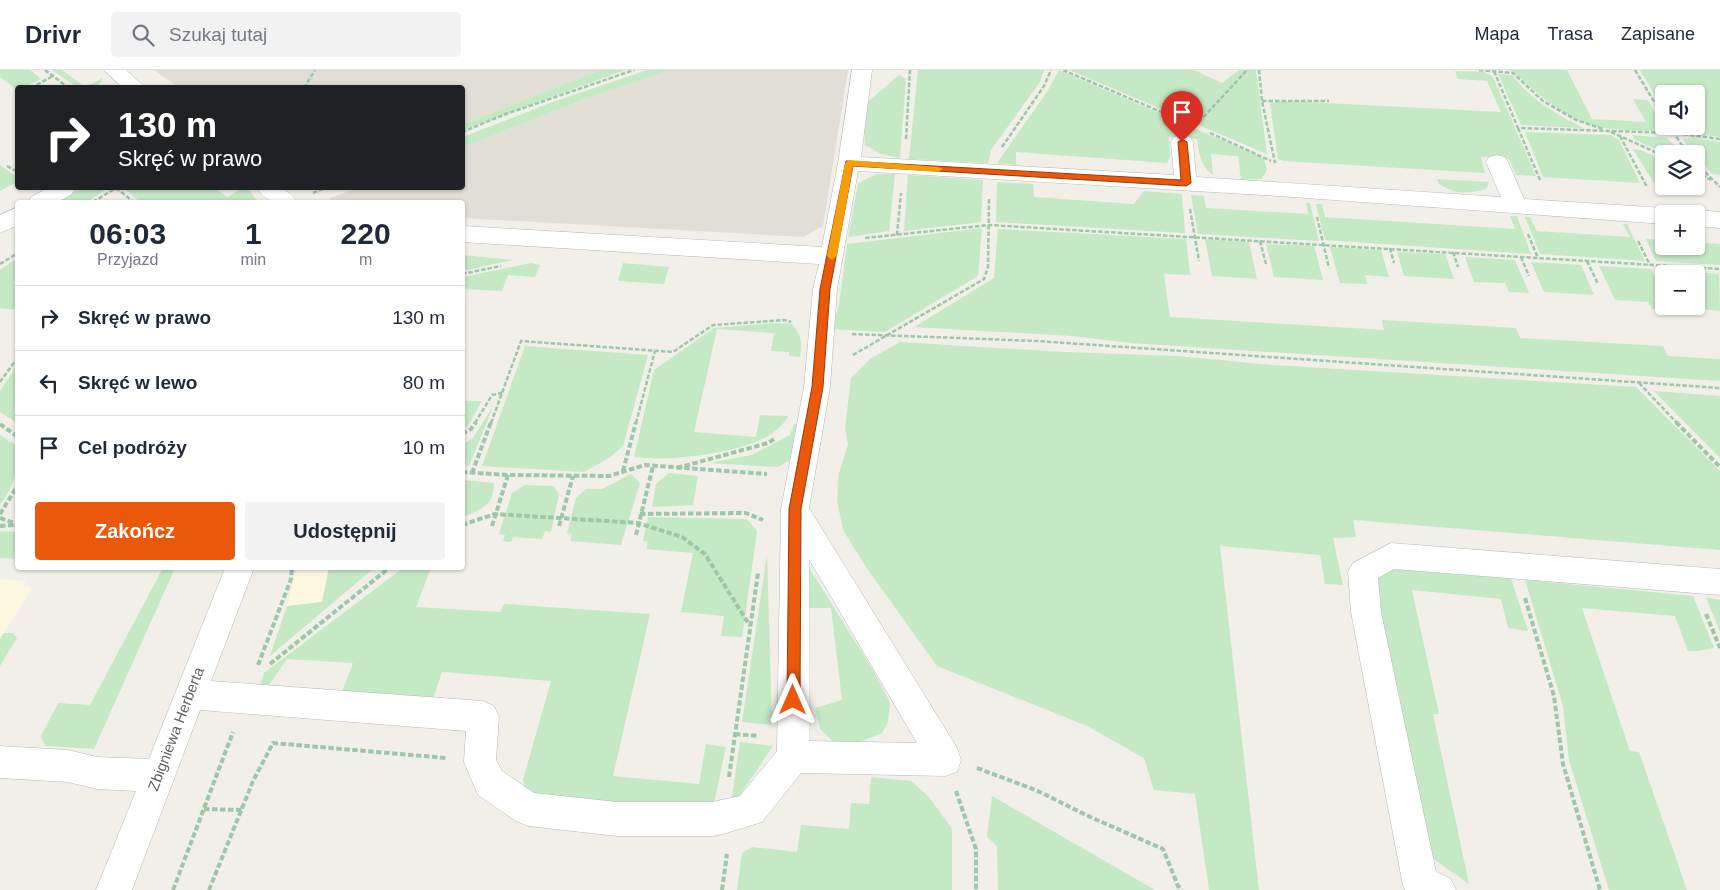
<!DOCTYPE html>
<html lang="pl">
<meta charset="utf-8">
<style>
:root{--surface:#fff;--page:#f2f2f3;--text:#1f2937;--muted:#747a83;--line:#e0e1e3;--accent:#ea580c}
body{margin:0;font-family:Arial,sans-serif;background:var(--page);color:var(--text);height:100vh;display:flex;flex-direction:column;font-size:19px;white-space:nowrap}
*{box-sizing:border-box;margin:0}
p{font-size:16px;color:var(--muted)}
.icon{flex:none;width:28px;height:28px;fill:none;stroke:currentColor;stroke-width:2;stroke-linecap:round;stroke-linejoin:round}
.map{position:relative;flex:1;overflow:hidden}
.details{position:absolute;left:15px;top:130px;width:450px;height:370px;display:flex;flex-direction:column;background:var(--surface);border-radius:5px;box-shadow:0 1px 4px #0004}
.details>*{flex:none}
.hud{position:absolute;left:15px;top:15px;width:450px;height:105px;border-radius:5px;box-shadow:0 1px 4px #0004;background:#202124;color:#fff;overflow:hidden}
.tools{position:absolute;left:1655px;top:15px;display:grid;gap:10px}
.tools a{display:grid;place-items:center;width:50px;height:50px;border-radius:5px;background:var(--surface);box-shadow:0 1px 4px #0004;font-size:25px}
.pin{position:absolute;display:grid;place-items:center;width:42px;height:42px;color:#fff;margin:-51px -21px;border-radius:50% 50% 50% 0;rotate:-45deg;box-shadow:0 0 5px #0007}
.pin .icon{rotate:45deg}
.me{position:absolute;width:55px;margin:-28px;rotate:0deg;stroke-linejoin:round;filter:drop-shadow(0 0 4px #0008)}
.turn{display:flex;align-items:center;gap:18px;height:105px;padding:0 20px;font-size:22px}
.turn .icon{width:65px;height:65px;stroke-width:2.5}
.turn b{display:block;font-size:35px;line-height:42px}
.eta{display:flex;justify-content:space-evenly;align-items:center;height:85px;text-align:center}
.eta b{font-size:30px;font-weight:700;line-height:35px}
.action{display:flex;gap:10px;margin-top:auto;padding:10px 20px}
.action a{flex:1;height:58px;border-radius:5px;background:var(--accent);color:#fff;font-size:20px;font-weight:700;line-height:58px;text-align:center}
.action a+a{background:var(--page);color:var(--text)}
ul{padding:0;list-style:none}
li{display:flex;align-items:center;gap:15px;height:65px;padding:0 20px;border-top:1px solid var(--line)}
li div{flex:1}
li b{display:block;font-size:19px}
li em{font-style:normal}
header{display:flex;align-items:center;gap:30px;box-sizing:border-box;height:70px;padding:0 25px;background:var(--surface);border-bottom:1px solid var(--line)}
header strong{font-size:24px}
nav{display:flex;gap:28px;margin-inline-start:auto;font-size:18px}
.search{width:350px;height:45px;background:var(--page);display:flex;align-items:center;gap:12px;box-sizing:border-box;padding:0 18px;border-radius:5px;color:var(--muted);font-size:19px}
.map>svg:first-child{display:block}
.commercial{fill:#fef7e0}
.education{fill:#e1ded6}
.green{fill:#c5e8c5}
.lines{fill:none;stroke-linecap:round;stroke-linejoin:round}
.minor-casing{stroke:#b5b8bc;stroke-width:1}
.path-far1{stroke:#9cc7a9;stroke-width:2.5;stroke-dasharray:4.5 2;stroke-linecap:butt}
.path{stroke:#9cc7a9;stroke-width:4;stroke-dasharray:5.5 2.5;stroke-linecap:butt}
.minor{fill:#fff;fill-rule:evenodd}
.route{fill:#ea580c;stroke:#983908}
.slow{fill:#f59e0b}
.labels{text-anchor:middle;stroke-width:4.5;stroke-linejoin:round;paint-order:stroke}
.street-label{font-size:15px;fill:#5f6368;stroke:#fff}
</style>
<header>
<strong>Drivr</strong>
<div class="search"><svg class="icon" aria-label="search" viewBox="0 0 24 24"><circle cx="10" cy="10" r="6"/><path d="M15 15l6 6"/></svg>Szukaj tutaj</div>
<nav><a>Mapa</a><a>Trasa</a><a>Zapisane</a></nav>
</header>
<div class="map">
<svg width="1720" height="820" viewBox="0 0 1720 820">
<rect width="100%" height="100%" fill="#f1efe8"/>
<g class="commercial">
<polygon points="297,498 329,498 322,532 287,536"/>
<polygon points="0,509 26,511 23,516 33,517 0,569"/>
</g>
<g class="education">
<polygon points="154,0 600,0 463,54 462,18 178,17"/>
<polygon points="671,0 848,0 823,156 803,167 463,148 462,132 331,132 330,128 358,118 462,118 463,77 585,29"/>
</g>
<g class="green">
<polygon points="0,0 30,0 41,9 24,17 18,18 17,20 0,7"/>
<polygon points="52,0 62,0 85,17 103,8 99,15 100,17 77,17"/>
<polygon points="600,0 625,0 463,60 463,54"/>
<polygon points="647,0 671,0 585,29 463,77 463,67 550,33"/>
<polygon points="918,0 1044,0 1040,12 991,80 988,93 909,89"/>
<path d="M 1059,0 L 1254,84 L 1264,89 L 1267,100 L 1261,109 L 1241,110 L 1238,86 L 1211,84 L 1213,105 C 1200,95 1199,84 1197,69 L 1169,67 L 1170,86 L 1167,93 L 1016,82 L 1016,95 L 997,93 L 1047,22 Z"/>
<polygon points="1069,0 1194,0 1222,13 1239,0 1256,0 1267,84"/>
<path d="M 1506,0 L 1567,0 L 1592,49 L 1646,52 L 1633,29 L 1648,30 L 1663,57 L 1655,61 C 1638,60 1621,60 1604,58 C 1571,54 1536,23 1513,1 Z"/>
<polygon points="1640,0 1720,0 1720,67 1678,62 1673,56 1696,56 1696,24 1664,24 1664,40"/>
<polygon points="1455,1 1484,2 1493,7 1536,106 1516,105 1509,89 1481,87 1485,103 1283,91 1278,89 1270,33 1286,31 1501,42 1487,11 1458,9"/>
<path d="M 1498,4 L 1512,5 C 1531,30 1556,44 1583,58 L 1521,55 Z"/>
<polygon points="899,5 906,9 900,88 881,84 865,75 863,36"/>
<polygon points="1525,62 1611,65 1619,70 1640,113 1543,107"/>
<polygon points="1632,65 1667,68 1682,84 1666,84 1635,70"/>
<polygon points="1693,68 1720,72 1720,105 1712,104 1682,69"/>
<polygon points="1633,79 1641,80 1664,91 1664,113 1654,113"/>
<polygon points="0,95 18,108 17,112 0,121"/>
<polygon points="878,104 895,104 889,161 848,167 858,114 870,107"/>
<polygon points="908,105 983,110 981,152 904,161"/>
<path d="M 1437,109 L 1489,112 L 1486,119 C 1468,124 1456,125 1439,114 Z"/>
<polygon points="997,112 1033,114 1034,127 1134,134 1144,121 1182,124 1185,163 996,152"/>
<polygon points="81,118 100,118 105,120 87,132 55,132"/>
<polygon points="123,118 215,118 227,127 243,118 248,118 258,132 140,132"/>
<polygon points="1191,125 1204,126 1206,138 1308,144 1306,133 1310,133 1319,171 1198,164"/>
<polygon points="1316,134 1322,134 1325,147 1515,159 1510,146 1517,146 1531,184 1325,170"/>
<polygon points="1525,147 1530,147 1537,161 1630,167 1623,154 1627,154 1645,191 1540,184"/>
<polygon points="982,158 978,206 885,262 831,259 839,236 847,174"/>
<polygon points="998,159 1186,169 1190,205 1164,204 1170,247 1384,260 1382,250 1516,258 1520,268 1663,276 1668,286 1720,289 1720,311 1130,273 1073,266 914,257 994,208"/>
<polygon points="1205,169 1249,172 1257,209 1212,206"/>
<polygon points="1646,169 1664,170 1664,176 1696,176 1696,172 1720,174 1720,195 1656,191"/>
<polygon points="1266,174 1314,176 1323,210 1274,207"/>
<polygon points="1330,177 1381,180 1389,207 1365,205 1367,214 1340,213"/>
<polygon points="1397,182 1445,184 1454,209 1404,206"/>
<polygon points="462,185 463,185 512,190 463,201"/>
<polygon points="1465,187 1515,190 1529,223 1509,222 1505,213 1474,212"/>
<polygon points="17,188 17,240 0,238 0,200"/>
<polygon points="1531,192 1581,195 1594,225 1544,222"/>
<polygon points="531,193 540,195 535,207 508,205 502,221 463,219 463,207"/>
<polygon points="623,193 669,197 664,214 618,211"/>
<polygon points="1599,196 1651,199 1664,224 1664,236 1670,236 1672,241 1652,239 1648,232 1615,230"/>
<polygon points="1665,200 1719,204 1720,241 1685,238 1684,236 1696,236 1696,204 1667,204"/>
<path d="M 773,253 L 792,254 C 802,266 802,272 800,287 L 789,286 L 789,282 L 771,281 L 774,263 L 717,259 L 694,362 L 756,367 L 760,345 L 788,346 C 773,378 704,386 672,388 C 660,389 646,388 634,387 L 654,300 L 714,258 Z"/>
<polygon points="900,272 1065,282 1177,286 1272,295 1636,317 1720,401 1720,480 1353,450 1356,467 1333,468 1343,515 1325,514 1320,485 1220,476 1259,820 1209,820 1195,724 1154,720 1144,688 1087,656 937,596 868,500 843,460 837,430 839,403 848,374 845,358 851,308 870,289"/>
<polygon points="525,276 648,285 623,376 609,388 584,402 482,396"/>
<polygon points="17,295 17,353 0,342 0,321"/>
<polygon points="1654,321 1720,326 1720,388"/>
<polygon points="463,331 482,331 468,356 463,359"/>
<polygon points="494,335 469,396 463,395 463,374 473,368"/>
<polygon points="794,354 799,355 793,388 778,397 709,393 752,385 790,365"/>
<path d="M 0,365 L 18,377 C 18,400 14,416 0,435 Z"/>
<polygon points="669,403 698,406 693,435 652,437 656,414"/>
<polygon points="631,404 640,413 621,475 570,471 572,464 567,463 576,428 586,419 602,419"/>
<path d="M 463,410 L 494,413 C 494,436 481,438 463,448 Z"/>
<polygon points="525,415 553,416 559,424 551,462 545,461 542,469 513,467 511,472 503,471 505,465 499,464 512,423"/>
<polygon points="648,447 747,449 757,461 742,567 721,566 724,546 681,542 693,483 646,479 648,472 643,471"/>
<polygon points="0,461 17,462 17,489 0,488"/>
<polygon points="767,485 772,655 742,652"/>
<polygon points="806,493 873,600 890,632 888,652 882,663 862,671 837,675 820,659 815,638 842,630 831,538 808,538"/>
<polygon points="1383,497 1511,508 1528,561 1508,558 1501,529 1412,520 1439,644 1433,644 1469,814 1432,788 1373,505"/>
<polygon points="163,498 175,498 94,679 45,676 41,666 58,633 90,635"/>
<polygon points="329,498 374,498 270,586 287,536 322,532"/>
<polygon points="403,498 431,498 416,537 500,542 504,534 650,544 613,706 699,714 706,674 726,677 714,733 690,739 526,723 523,710 551,611 442,602 432,631 342,622 353,593 287,589 269,615 260,615 264,603"/>
<polygon points="1525,510 1693,526 1714,578 1698,581 1688,581 1675,546 1582,538 1630,681 1639,682 1687,820 1609,820 1569,690 1563,636"/>
<polygon points="1706,527 1720,530 1720,562"/>
<polygon points="4,563 13,563 17,568 0,596 0,569"/>
<polygon points="740,672 773,676 730,740"/>
<polygon points="871,707 911,711 929,727 952,759 952,820 737,820 742,783 752,777 797,782 801,755 849,759 851,733 869,734"/>
<polygon points="992,726 1155,820 998,820 997,776 987,767"/>
</g>
<g class="lines">
<defs>
<g id="minor">
<polygon points="104,0 126,0 146,18 123,18"/>
<path d="M 852,0 L 872,0 L 861,87 L 1174,105 L 1171,72 L 1174,67 L 1182,65 L 1190,67 L 1193,72 L 1196,107 L 1501,127 L 1486,92 L 1489,87 L 1497,85 L 1505,87 L 1508,92 L 1524,129 L 1664,138 L 1672,140 L 1674,144 L 1664,144 L 1664,154 L 1279,126 L 858,101 L 837,219 L 830,317 L 809,438 L 957,678 L 961,690 L 957,702 L 945,706 L 801,703 L 762,752 L 723,764 L 712,766 L 617,766 L 528,756 L 516,751 L 478,725 L 464,692 L 466,661 L 200,640 L 132,820 L 96,820 L 136,721 L 97,719 L 68,712 L 0,708 L 0,676 L 68,680 L 97,687 L 149,689 L 225,498 L 254,498 L 211,611 L 483,631 L 494,636 L 499,647 L 496,690 L 502,701 L 534,723 L 617,732 L 712,732 L 740,726 L 777,681 L 781,439 L 804,317 L 813,219 L 819,194 L 462,172 L 462,156 L 822,177 L 838,93 ZM 809,489 L 917,673 L 809,671 Z"/>
<path d="M 48,118 L 76,118 C 66,135 45,132 28,132 L 31,127 Z"/>
<path d="M 257,118 C 274,116 287,116 297,132 C 280,134 267,134 257,118 Z"/>
<polygon points="18,137 18,155 0,163 0,145"/>
<polygon points="1696,140 1720,142 1720,158 1696,156 1696,144 1687,144"/>
<polygon points="1391,473 1720,499 1720,525 1394,499 1378,508 1381,542 1436,802 1450,808 1456,820 1405,820 1403,816 1351,542 1348,502 1353,493"/>
</g>
</defs>
<use href="#minor" class="minor-casing"/>
<g class="path-far1">
<polyline points="45,0 69,18"/>
<polyline points="1063,0 1173,47"/>
<polyline points="1259,0 1262,31 1275,93"/>
<polyline points="1479,0 1513,3 1543,31 1576,50 1603,59"/>
<polyline points="1635,0 1664,48"/>
<polyline points="1494,1 1518,58 1674,63 1720,69"/>
<polyline points="31,18 53,6"/>
<polyline points="304,18 315,0"/>
<polyline points="1262,31 1329,31"/>
<polyline points="1199,52 1247,0"/>
<polyline points="1669,56 1688,84"/>
<polyline points="1518,58 1540,110"/>
<polyline points="462,62 506,44 634,0"/>
<polyline points="1611,62 1664,86"/>
<polyline points="1210,63 1271,91"/>
<polyline points="1620,66 1647,117"/>
<polyline points="906,69 910,0"/>
<polyline points="1002,77 1044,16 1051,0"/>
<polyline points="1696,93 1720,117"/>
<polyline points="7,96 18,102"/>
<polyline points="1696,102 1711,110"/>
<polyline points="116,118 134,132"/>
<polyline points="1675,119 1691,120"/>
<polyline points="313,123 326,118"/>
<polyline points="93,132 116,118"/>
<polyline points="1190,139 1199,191"/>
<polyline points="1317,147 1329,198"/>
<polyline points="1528,164 1538,188"/>
<polyline points="897,165 901,123"/>
<polyline points="865,168 989,155 1720,199"/>
<polyline points="1260,171 1266,194"/>
<polyline points="1638,171 1650,195"/>
<polyline points="1390,178 1394,193"/>
<polyline points="1453,182 1458,197"/>
<polyline points="1521,187 1529,206"/>
<polyline points="1587,191 1598,214"/>
<polyline points="0,194 18,183"/>
<polyline points="1659,196 1664,206"/>
<polyline points="462,204 501,196"/>
<polyline points="852,264 1037,271 1720,318"/>
<polyline points="853,285 984,209 988,197 989,128"/>
<polyline points="0,312 18,287"/>
<polyline points="1639,313 1677,353"/>
<polyline points="475,353 492,325 502,323"/>
<polyline points="491,353 521,271 673,282 713,255 785,250 791,252"/>
<polyline points="636,353 655,281"/>
</g>
<g class="path">
<polyline points="1676,352 1720,397"/>
<polyline points="0,354 18,367"/>
<polyline points="462,364 471,359 476,352"/>
<polyline points="677,398 768,373 774,369"/>
<polyline points="623,401 636,352"/>
<polyline points="462,402 508,405 609,406 645,395 767,404"/>
<polyline points="472,403 491,352"/>
<polyline points="0,444 18,415"/>
<polyline points="640,444 746,443 763,450"/>
<polyline points="0,448 17,454"/>
<polyline points="462,455 495,444 638,453 682,467 705,484 750,556"/>
<polyline points="0,456 14,455"/>
<polyline points="492,456 508,405"/>
<polyline points="559,456 573,406"/>
<polyline points="636,465 653,396"/>
<polyline points="1525,528 1554,626 1563,694 1600,820"/>
<polyline points="1706,544 1720,578"/>
<polyline points="270,594 389,498"/>
<polyline points="258,595 291,509 292,498"/>
<polyline points="735,664 759,666"/>
<polyline points="977,698 1038,721 1088,746 1163,779 1178,816 1182,820"/>
<polyline points="729,707 758,503"/>
<polyline points="956,721 976,779 976,820"/>
<polyline points="204,739 242,740"/>
<polyline points="173,820 233,662"/>
<polyline points="209,820 253,711 273,673 446,688"/>
<polyline points="722,820 727,784"/>
</g>
<use href="#minor" class="minor"/>
</g>
<polygon class="route" points="1182,69 1187,72 1191,113 1186,116 853,96 830,219 823,317 801,439 800,630 798,634 793,636 789,634 787,630 789,439 812,317 820,219 846,91 1181,110 1178,72"/>
<polygon class="slow" points="849,90 938,97 943,99 938,102 853,96 837,186 832,190 827,186 845,93"/>
<g class="labels">
<g class="street-label">
<text transform="translate(176 659) rotate(-69)" y="5">Zbigniewa Herberta</text>
</g>
</g>
</svg>
<div class="tools">
<a><svg class="icon" aria-label="sound" viewBox="0 0 24 24"><path d="M4 9h4l5-4v14l-5-4H4zM17 9q2 3 0 6"/></svg></a>
<a><svg class="icon" aria-label="layers" viewBox="0 0 24 24"><path d="M12 4l9 5-9 5-9-5zM3 14l9 5 9-5"/></svg></a>
<a>+</a>
<a>−</a>
</div>
<div class="pin" style="left:1182px;top:72px;background:#d93025"><svg class="icon" aria-label="arrive" viewBox="0 0 24 24"><path d="M6 21V4h12l-3 4 3 4H6"/></svg></div>
<svg class="me" style="left:793px;top:630px" viewBox="-20 -20 40 40"><path d="M0-17L14 15 0 8-14 15z" fill="#ea580c" stroke="#fff" stroke-width="4"/></svg>
<div class="hud">
<div class="turn"><svg class="icon" aria-label="right" viewBox="0 0 24 24"><path d="M7 20v-9h11M14 6l5 5-5 5"/></svg><div><b>130 m</b>Skręć w prawo</div></div>
</div>
<section class="details">
<div class="eta">
<div><b>06:03</b><p>Przyjazd</p></div>
<div><b>1</b><p>min</p></div>
<div><b>220</b><p>m</p></div>
</div>
<ul>
<li><svg class="icon" aria-label="right" viewBox="0 0 24 24"><path d="M7 20v-9h11M14 6l5 5-5 5"/></svg><div><b>Skręć w prawo</b></div><em>130 m</em></li>
<li><svg class="icon" aria-label="left" viewBox="0 0 24 24"><path d="M17 20v-9H6M10 6l-5 5 5 5"/></svg><div><b>Skręć w lewo</b></div><em>80 m</em></li>
<li><svg class="icon" aria-label="arrive" viewBox="0 0 24 24"><path d="M6 21V4h12l-3 4 3 4H6"/></svg><div><b>Cel podróży</b></div><em>10 m</em></li>
</ul>
<div class="action"><a>Zakończ</a><a>Udostępnij</a></div>
</section>
</div>
